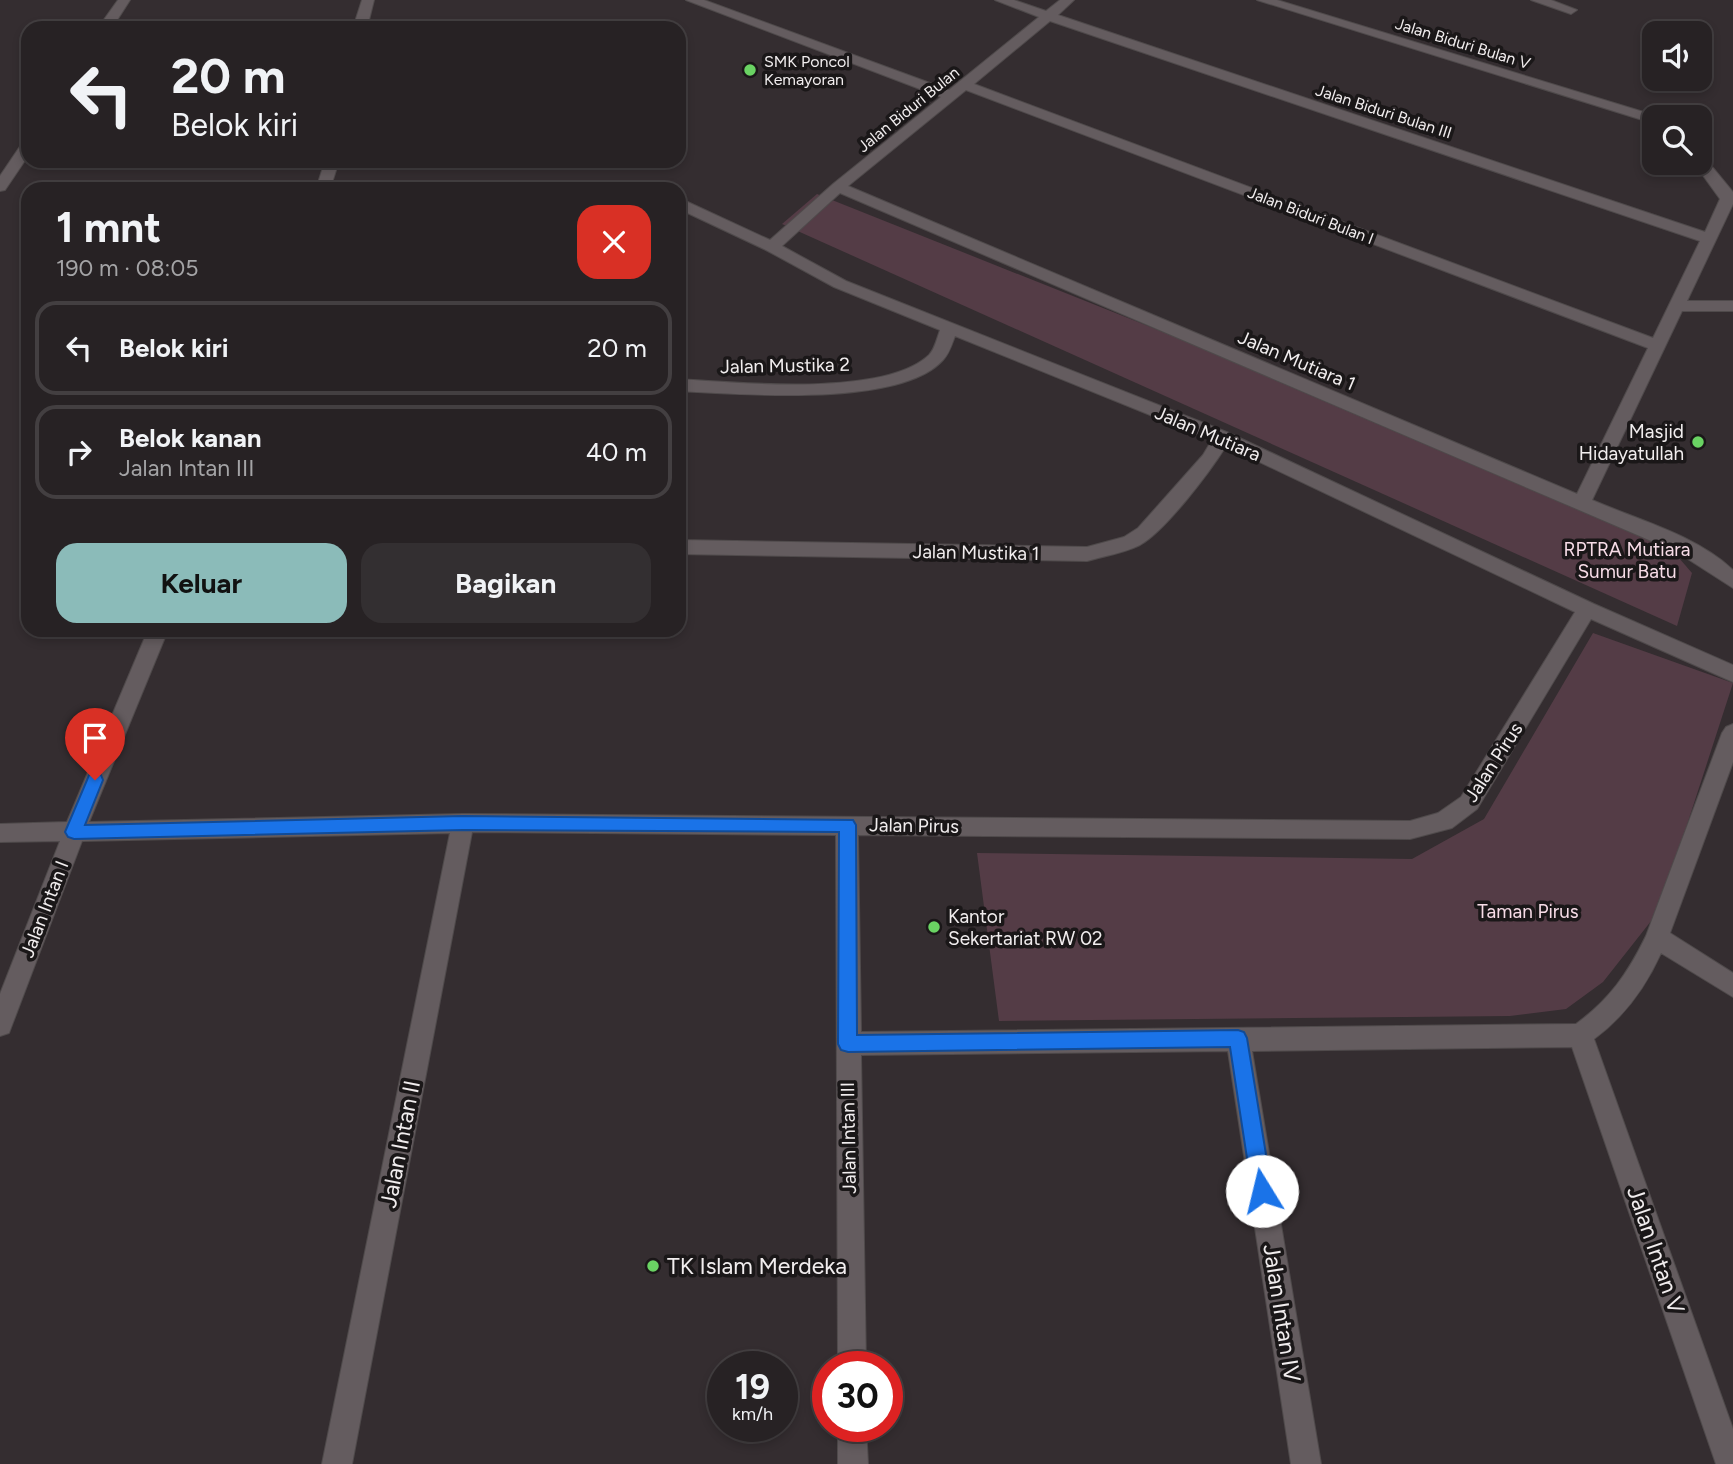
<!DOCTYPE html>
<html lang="id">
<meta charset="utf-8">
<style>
:root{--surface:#272224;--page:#332f31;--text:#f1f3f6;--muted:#a4a4a6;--line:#433f41;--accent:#8bbbb9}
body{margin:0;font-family:Figtree,sans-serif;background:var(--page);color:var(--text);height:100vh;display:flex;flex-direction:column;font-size:26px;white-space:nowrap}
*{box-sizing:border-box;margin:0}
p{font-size:23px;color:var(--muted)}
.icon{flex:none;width:38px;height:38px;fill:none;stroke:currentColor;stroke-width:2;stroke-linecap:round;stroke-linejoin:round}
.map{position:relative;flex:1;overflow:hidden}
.side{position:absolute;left:21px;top:182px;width:665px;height:455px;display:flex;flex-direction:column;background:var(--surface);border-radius:21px;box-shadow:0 4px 10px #0003,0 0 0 2px var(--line)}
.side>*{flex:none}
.banner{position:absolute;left:21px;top:21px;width:665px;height:147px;border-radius:21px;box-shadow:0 4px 10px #0003,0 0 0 2px var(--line);background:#272224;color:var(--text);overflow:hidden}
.buttons{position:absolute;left:1642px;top:21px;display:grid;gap:14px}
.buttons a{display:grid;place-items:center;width:70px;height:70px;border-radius:14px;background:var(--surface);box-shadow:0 4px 10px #0003,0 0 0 2px var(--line);font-size:35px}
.speed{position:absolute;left:707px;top:1351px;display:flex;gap:14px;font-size:35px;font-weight:700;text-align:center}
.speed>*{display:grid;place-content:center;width:91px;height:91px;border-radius:50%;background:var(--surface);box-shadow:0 4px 10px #0003,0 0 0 2px var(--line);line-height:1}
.speed small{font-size:18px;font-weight:400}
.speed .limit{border:10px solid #d22;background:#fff;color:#111}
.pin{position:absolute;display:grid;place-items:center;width:60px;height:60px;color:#fff;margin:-72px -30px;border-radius:50% 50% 50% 0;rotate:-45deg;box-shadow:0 0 7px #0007}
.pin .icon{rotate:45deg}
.me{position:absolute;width:77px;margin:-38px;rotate:351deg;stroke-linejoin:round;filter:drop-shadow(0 0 5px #0008)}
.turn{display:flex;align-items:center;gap:24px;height:147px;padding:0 35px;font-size:32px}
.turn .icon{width:91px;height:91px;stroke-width:2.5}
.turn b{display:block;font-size:49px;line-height:60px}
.round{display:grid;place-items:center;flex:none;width:74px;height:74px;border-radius:21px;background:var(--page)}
.overview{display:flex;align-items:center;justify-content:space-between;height:119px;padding:0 35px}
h1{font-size:42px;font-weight:700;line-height:52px}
.cta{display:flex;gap:14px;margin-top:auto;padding:14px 35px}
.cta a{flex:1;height:80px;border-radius:21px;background:var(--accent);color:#111;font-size:28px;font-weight:700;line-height:80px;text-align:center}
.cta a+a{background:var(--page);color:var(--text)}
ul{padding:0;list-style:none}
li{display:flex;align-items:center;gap:21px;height:94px;margin:0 14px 10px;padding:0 21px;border:4px solid var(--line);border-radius:21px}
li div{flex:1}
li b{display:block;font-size:26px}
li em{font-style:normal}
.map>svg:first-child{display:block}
.green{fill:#543c46}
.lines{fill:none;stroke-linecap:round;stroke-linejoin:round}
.minor-casing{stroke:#4f4a4b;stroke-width:2}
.tertiary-casing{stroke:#4f4a4b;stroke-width:2}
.minor{fill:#645c5f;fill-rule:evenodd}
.tertiary{fill:#645c5f;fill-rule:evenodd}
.route{fill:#1a73e8;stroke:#114b97;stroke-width:2}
.poi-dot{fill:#6ad363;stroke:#1a1718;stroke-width:2.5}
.labels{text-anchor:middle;stroke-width:7;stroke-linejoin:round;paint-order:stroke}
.far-street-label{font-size:16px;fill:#f1edee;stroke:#1a1718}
.far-poi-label{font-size:16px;fill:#f1edee;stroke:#1a1718;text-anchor:start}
.street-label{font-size:19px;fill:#f1edee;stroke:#1a1718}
.poi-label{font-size:19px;fill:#f1edee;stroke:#1a1718;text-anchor:end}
.park-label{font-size:19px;fill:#f7dce7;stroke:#1a1718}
.near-street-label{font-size:23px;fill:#f1edee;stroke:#1a1718}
.near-poi-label{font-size:23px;fill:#f1edee;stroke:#1a1718;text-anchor:start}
</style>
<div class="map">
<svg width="1733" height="1464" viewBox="0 0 1733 1464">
<rect width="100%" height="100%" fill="#342d30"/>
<g class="green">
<polygon points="817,194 1652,527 1692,573 1677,626 782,224"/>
<polygon points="1593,633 1733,683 1659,911 1603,982 1566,1009 1510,1016 999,1021 977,853 1412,859 1484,819"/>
</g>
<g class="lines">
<defs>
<g id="minor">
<polygon points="362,0 374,0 367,28 353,28"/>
<path d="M 686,0 L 704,0 L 949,90 L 1039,17 L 995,0 L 1014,0 L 1046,11 L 1060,0 L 1074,0 L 1058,15 L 1705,232 L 1720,199 L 1694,163 L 1699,163 L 1699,156 L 1704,157 L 1733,192 L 1733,204 L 1687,301 L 1733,301 L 1733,311 L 1682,311 L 1592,500 C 1638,520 1696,535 1733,570 L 1733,588 L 1677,552 L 840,193 L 782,246 L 846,281 L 1229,433 L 1594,604 L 1733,665 L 1733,682 L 1591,619 L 1477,809 L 1452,828 L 1410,839 L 858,835 L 861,1032 L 1576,1024 C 1610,999 1628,973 1646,936 L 1722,733 L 1726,727 L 1733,724 L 1733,762 L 1670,933 L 1733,973 L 1733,997 L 1661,953 C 1645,988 1625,1016 1594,1039 L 1733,1429 L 1733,1464 L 1716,1464 L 1572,1047 L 1252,1051 L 1321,1464 L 1291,1464 L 1228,1051 L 861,1055 L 866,1367 L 838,1367 L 836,835 L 472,832 L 352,1464 L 322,1464 L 450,833 L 82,841 L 12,1025 L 9,1033 L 0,1036 L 0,994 L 60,841 L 0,842 L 0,824 L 67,822 L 148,630 L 168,630 L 89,822 L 463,814 L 1410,821 L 1438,813 L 1461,797 L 1575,612 L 1226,446 C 1210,472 1165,531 1140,545 C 1124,553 1104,556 1087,561 L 679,554 L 679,540 L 1087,547 L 1124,537 L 1138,528 L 1203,455 L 1212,440 L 955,336 C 952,344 949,354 943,360 C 900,408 740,394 679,391 L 679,379 C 739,383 885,397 929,355 C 935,349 937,338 940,330 L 834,287 L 766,250 L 679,209 L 679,198 L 770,240 L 833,184 L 941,97 ZM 1050,21 L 1700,241 L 1653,338 L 974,84 ZM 966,90 L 1648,348 L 1577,494 L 848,186 Z"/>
<polygon points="1257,0 1277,0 1660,117 1654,117 1654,123 1649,122"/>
<polygon points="1531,0 1551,0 1577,10 1571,14"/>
<polygon points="325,161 339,161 330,189 316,189"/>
<polygon points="838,1426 866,1426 868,1464 838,1464"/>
</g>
<g id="tertiary">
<polygon points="118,0 130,0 112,28 98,28"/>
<polygon points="28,141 28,156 5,190 0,191 0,176 23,142"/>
</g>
</defs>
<use href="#minor" class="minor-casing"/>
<use href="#tertiary" class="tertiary-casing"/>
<use href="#minor" class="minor"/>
<use href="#tertiary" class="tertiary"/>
</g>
<polygon class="route" points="95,773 101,775 103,780 85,825 463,816 853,820 856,825 857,1035 1238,1030 1244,1032 1247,1038 1272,1191 1269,1198 1262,1201 1255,1198 1252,1191 1230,1047 848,1052 841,1050 838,1044 839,832 463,830 74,839 68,837 65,832 87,780 89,775"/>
<g class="poi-dot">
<circle cx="750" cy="70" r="7"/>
<circle cx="1698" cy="442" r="7"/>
<circle cx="934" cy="927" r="7"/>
<circle cx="653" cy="1266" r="7"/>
</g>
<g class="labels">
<g class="far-street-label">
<text transform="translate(1463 43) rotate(17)" y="6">Jalan Biduri Bulan V</text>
<text transform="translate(908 109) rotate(-39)" y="6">Jalan Biduri Bulan</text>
<text transform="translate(1384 111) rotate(18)" y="6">Jalan Biduri Bulan III</text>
<text transform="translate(1311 215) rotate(21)" y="6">Jalan Biduri Bulan I</text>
</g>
<g class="far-poi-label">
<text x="764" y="67">SMK Poncol<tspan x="764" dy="18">Kemayoran</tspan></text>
</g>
<g class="street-label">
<text transform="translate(1297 360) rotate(23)" y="7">Jalan Mutiara 1</text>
<text transform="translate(785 365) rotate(-1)" y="7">Jalan Mustika 2</text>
<text transform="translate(1208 433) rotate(23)" y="7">Jalan Mutiara</text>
<text transform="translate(976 552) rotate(1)" y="7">Jalan Mustika 1</text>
<text transform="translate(1493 762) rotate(-57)" y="7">Jalan Pirus</text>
<text transform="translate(914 825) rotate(1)" y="7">Jalan Pirus</text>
<text transform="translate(44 909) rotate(-69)" y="7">Jalan Intan I</text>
<text transform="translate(848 1138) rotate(-91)" y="7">Jalan Intan III</text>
</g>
<g class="poi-label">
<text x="1684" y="438">Masjid<tspan x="1684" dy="22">Hidayatullah</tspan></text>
<text x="948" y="923" text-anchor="start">Kantor<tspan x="948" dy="22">Sekertariat RW 02</tspan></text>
</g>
<g class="park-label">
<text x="1627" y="556">RPTRA Mutiara<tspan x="1627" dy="22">Sumur Batu</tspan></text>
<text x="1528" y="918">Taman Pirus</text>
</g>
<g class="near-street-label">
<text transform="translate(400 1144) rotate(-79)" y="8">Jalan Intan II</text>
<text transform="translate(1656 1250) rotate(71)" y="8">Jalan Intan V</text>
<text transform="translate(1282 1313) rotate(81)" y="8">Jalan Intan IV</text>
</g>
<g class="near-poi-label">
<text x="667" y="1274">TK Islam Merdeka</text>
</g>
</g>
</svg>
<div class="buttons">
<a><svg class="icon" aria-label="sound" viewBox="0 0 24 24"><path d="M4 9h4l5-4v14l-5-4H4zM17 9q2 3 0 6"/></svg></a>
<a><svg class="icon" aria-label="search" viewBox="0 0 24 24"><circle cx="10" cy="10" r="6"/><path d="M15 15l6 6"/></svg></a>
</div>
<div class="speed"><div>19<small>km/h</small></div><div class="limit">30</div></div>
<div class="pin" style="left:95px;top:780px;background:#d93025"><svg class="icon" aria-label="arrive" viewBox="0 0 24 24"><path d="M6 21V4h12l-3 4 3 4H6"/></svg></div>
<svg class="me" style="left:1262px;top:1191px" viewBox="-20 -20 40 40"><circle r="19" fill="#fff"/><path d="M0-13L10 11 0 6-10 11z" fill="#1a73e8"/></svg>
<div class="banner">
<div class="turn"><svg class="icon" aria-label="left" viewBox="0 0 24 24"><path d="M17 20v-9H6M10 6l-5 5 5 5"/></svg><div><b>20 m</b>Belok kiri</div></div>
</div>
<section class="side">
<div class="overview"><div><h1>1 mnt</h1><p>190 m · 08:05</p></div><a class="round" style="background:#d93025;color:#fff"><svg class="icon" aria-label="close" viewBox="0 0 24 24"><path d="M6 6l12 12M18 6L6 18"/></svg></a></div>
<ul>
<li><svg class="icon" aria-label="left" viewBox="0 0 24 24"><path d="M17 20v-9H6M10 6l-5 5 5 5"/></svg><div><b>Belok kiri</b></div><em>20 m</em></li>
<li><svg class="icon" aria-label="right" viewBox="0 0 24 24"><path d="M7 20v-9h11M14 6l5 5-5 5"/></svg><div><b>Belok kanan</b><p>Jalan Intan III</p></div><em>40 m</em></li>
</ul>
<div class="cta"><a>Keluar</a><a>Bagikan</a></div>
</section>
</div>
